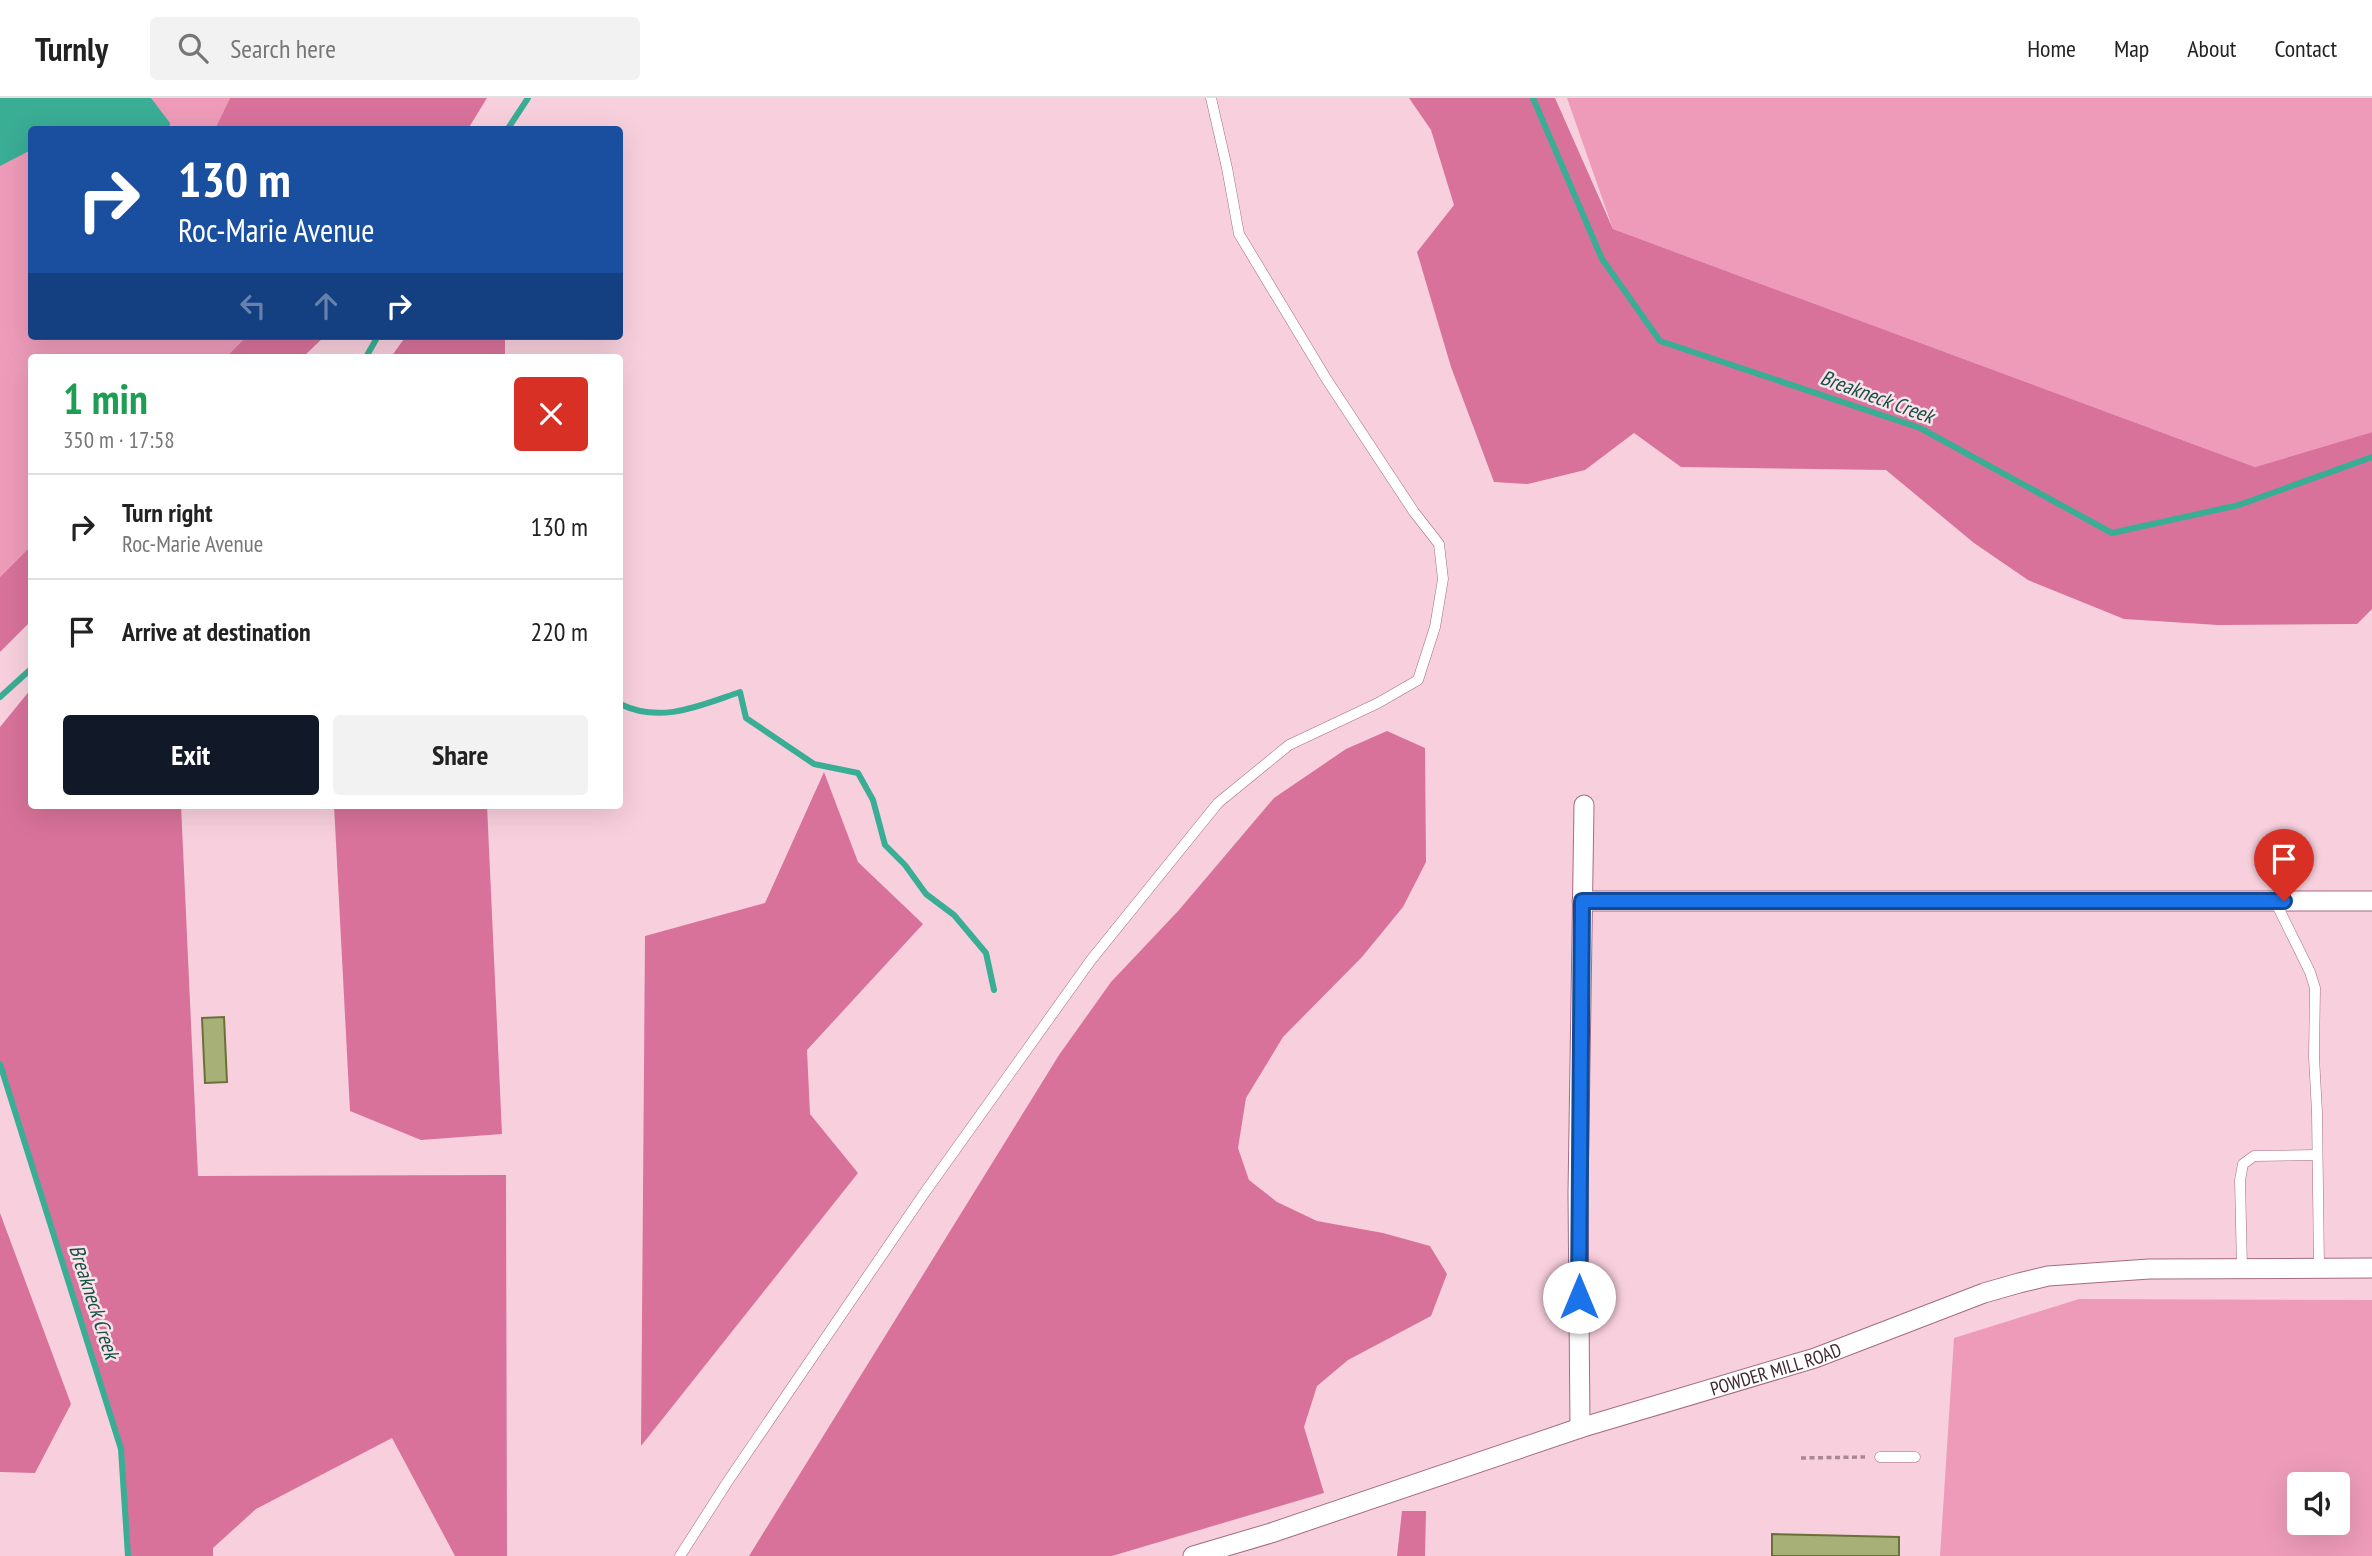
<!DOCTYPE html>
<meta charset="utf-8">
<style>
:root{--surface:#fff;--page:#f2f2f2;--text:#222;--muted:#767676;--line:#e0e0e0;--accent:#111827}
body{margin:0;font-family:"PT Sans Narrow",sans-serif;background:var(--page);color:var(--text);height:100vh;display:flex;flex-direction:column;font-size:26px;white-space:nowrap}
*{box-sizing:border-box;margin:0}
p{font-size:23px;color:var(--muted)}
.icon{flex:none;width:38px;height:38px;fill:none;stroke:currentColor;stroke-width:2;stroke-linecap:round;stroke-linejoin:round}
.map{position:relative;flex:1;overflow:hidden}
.drawer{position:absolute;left:28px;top:256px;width:595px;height:455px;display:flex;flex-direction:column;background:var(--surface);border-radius:7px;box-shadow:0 7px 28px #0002}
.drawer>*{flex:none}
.guide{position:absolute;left:28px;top:28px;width:595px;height:214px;border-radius:7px;box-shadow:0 7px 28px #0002;background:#1a4fa0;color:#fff;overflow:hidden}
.fabs{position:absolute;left:2287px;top:1374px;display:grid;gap:14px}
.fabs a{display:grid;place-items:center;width:63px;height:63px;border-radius:7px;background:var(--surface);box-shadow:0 7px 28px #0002;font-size:35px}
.pin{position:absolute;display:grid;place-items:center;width:60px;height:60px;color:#fff;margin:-72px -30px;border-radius:50% 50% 50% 0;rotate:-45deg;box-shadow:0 0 7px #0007}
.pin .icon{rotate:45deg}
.me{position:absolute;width:77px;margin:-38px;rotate:0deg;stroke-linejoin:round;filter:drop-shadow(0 0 5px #0008)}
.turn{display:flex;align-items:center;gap:24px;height:147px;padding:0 35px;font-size:32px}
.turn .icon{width:91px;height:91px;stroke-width:2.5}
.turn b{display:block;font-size:49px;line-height:60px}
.lanes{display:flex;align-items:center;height:66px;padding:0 35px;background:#0003;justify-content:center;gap:35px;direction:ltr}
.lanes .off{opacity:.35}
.round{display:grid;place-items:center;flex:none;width:74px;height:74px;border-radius:7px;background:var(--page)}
.headline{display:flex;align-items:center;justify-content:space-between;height:119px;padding:0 35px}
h1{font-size:42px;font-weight:600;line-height:52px;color:#1e9e55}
.primary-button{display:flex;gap:14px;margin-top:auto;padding:14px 35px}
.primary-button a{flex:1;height:80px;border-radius:7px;background:var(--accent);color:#fff;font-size:28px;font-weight:600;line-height:80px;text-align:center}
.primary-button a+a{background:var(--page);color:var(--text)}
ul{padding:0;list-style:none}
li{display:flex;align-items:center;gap:21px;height:105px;padding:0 35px;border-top:2px solid var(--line)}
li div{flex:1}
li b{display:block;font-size:26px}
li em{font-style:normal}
header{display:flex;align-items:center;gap:42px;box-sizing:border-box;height:98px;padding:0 35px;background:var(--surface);border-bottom:2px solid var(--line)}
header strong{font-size:33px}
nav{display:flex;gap:38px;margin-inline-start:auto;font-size:24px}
.search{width:490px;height:63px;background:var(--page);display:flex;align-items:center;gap:18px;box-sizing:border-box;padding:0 24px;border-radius:7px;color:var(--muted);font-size:26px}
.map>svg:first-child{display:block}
.green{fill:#ed9bb9;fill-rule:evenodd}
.forest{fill:#d8729a}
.water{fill:#3aad95}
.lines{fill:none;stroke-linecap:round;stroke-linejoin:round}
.stream{stroke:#3aad95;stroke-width:6}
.building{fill:#a7b177;stroke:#697139;stroke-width:2}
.lane-casing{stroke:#a56b80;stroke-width:11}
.street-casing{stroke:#a56b80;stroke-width:21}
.path{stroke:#a98893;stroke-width:3.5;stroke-dasharray:5 3.5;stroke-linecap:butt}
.lane{stroke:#fff;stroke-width:10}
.street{stroke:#fff;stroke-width:19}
.route-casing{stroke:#114b97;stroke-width:18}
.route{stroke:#1a73e8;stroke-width:12}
.labels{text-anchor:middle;stroke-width:5;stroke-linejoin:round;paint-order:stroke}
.street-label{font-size:19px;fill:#402831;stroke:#fde2ea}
.water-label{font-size:21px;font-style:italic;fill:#135346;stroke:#fde2ea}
</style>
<header>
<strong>Turnly</strong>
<div class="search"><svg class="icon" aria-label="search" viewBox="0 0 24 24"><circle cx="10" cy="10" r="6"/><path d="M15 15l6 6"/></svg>Search here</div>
<nav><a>Home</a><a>Map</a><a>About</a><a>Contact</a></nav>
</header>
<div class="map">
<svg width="2372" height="1458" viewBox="0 0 2372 1458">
<rect width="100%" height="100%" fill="#f8d0dd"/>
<g class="green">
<polygon points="0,0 230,0 215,31 32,32 32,238 247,238 226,259 32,259 31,448 0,479"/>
<polygon points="1567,0 2372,0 2372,334 2255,369 1613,131"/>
<path d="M 2079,1201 L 2372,1202 L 2372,1458 L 1940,1458 L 1954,1240 ZM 2338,1386 L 2338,1424 L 2300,1424 L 2300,1386 Z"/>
</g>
<g class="forest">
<polygon points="230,0 487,0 468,31 215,31"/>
<polygon points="1409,0 1555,0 1613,131 2255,369 2372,334 2372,511 2357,526 2218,527 2124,521 2028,482 1974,445 1886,372 1681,369 1634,335 1585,372 1528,386 1494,384 1451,269 1417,154 1454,107 1431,32"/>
<polygon points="247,238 325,238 303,259 226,259"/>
<polygon points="406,238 505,238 505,259 391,259"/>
<polygon points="31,448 31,523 0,554 0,479"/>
<polygon points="31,591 32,707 181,707 198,1078 506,1077 507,1458 455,1458 392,1340 256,1411 213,1450 213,1458 128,1458 121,1351 0,966 0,629"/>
<polygon points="1387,633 1425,650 1426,764 1403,809 1362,859 1283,939 1246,1000 1238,1050 1249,1082 1277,1104 1317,1123 1383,1135 1430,1148 1447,1176 1431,1218 1348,1262 1317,1288 1304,1329 1324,1395 1112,1458 749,1458 1059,957 1111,884 1179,812 1274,700 1346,651"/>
<polygon points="824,674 858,764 923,826 807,952 810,1016 858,1075 641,1348 645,838 765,805"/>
<polygon points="334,707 487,707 502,1036 421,1042 350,1013"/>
<polygon points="0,1115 71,1306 35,1375 0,1374"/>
<polygon points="1402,1413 1426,1413 1425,1458 1397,1458"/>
</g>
<polygon class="water" points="0,0 151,0 170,25 169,31 32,32 31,52 0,68"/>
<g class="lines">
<g class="stream">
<polyline points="1533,0 1602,161 1660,243 1920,330 2112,435 2239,407 2372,359"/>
<polyline points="507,32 528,0"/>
<polyline points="366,259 378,238"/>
<polyline points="0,599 32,570"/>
<path d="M 620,606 C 661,626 699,608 740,594 L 746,620 L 814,666 L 858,675 L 873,702 L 885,747 L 905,767 L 926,796 L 954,817 L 986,855 L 994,892"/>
<polyline points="0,966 121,1351 128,1458"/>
</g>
</g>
<g class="building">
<polygon points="224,919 227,984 205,985 202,920"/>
<polygon points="1772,1436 1899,1439 1899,1458 1772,1458"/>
</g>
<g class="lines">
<defs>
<g id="lane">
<polyline points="2275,803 2310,874 2315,890 2314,959 2317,1014 2319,1169"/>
<polyline points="2242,1170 2240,1082 2243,1066 2254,1058 2317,1057"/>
<polyline points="1880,1359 1915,1359"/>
<polyline points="680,1458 728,1383 923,1097 1091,862 1218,705 1289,647 1378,605 1418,582 1435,529 1443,481 1439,446 1414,414 1327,282 1239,136 1227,70 1211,0"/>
</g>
<g id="street">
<polyline points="1582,803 2372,803"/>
<polyline points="1580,1330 1578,1095 1584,707"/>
<path id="s1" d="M 1193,1458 L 1271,1435 L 1580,1330 L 1815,1260 L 1984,1195 L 2019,1185 L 2048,1178 L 2149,1171 L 2372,1170"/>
</g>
</defs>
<use href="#lane" class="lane-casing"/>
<use href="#street" class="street-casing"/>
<polyline class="path" points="1801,1360 1865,1359"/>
<use href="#lane" class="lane"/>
<use href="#street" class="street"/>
</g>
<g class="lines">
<defs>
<polyline id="route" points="1579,1199 1582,803 2284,803"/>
</defs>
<use href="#route" class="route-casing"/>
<use href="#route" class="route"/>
</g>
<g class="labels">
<g class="street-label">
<text dy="7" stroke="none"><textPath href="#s1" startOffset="612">POWDER MILL ROAD</textPath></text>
</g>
<g class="water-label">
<text transform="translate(1877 299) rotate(20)" y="7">Breakneck Creek</text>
<text transform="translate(94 1204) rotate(72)" y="7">Breakneck Creek</text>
</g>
</g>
</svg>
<div class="fabs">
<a><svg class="icon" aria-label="sound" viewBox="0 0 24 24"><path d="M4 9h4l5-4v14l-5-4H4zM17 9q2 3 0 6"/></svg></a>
</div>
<div class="pin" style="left:2284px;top:803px;background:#d93025"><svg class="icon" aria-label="arrive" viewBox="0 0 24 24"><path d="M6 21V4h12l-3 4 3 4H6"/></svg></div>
<svg class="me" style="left:1579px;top:1199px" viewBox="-20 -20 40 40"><circle r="19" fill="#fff"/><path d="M0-13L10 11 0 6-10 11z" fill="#1a73e8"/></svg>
<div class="guide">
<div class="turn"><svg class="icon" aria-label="right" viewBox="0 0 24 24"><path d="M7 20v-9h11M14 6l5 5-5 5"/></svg><div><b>130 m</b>Roc-Marie Avenue</div></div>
<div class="lanes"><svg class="icon off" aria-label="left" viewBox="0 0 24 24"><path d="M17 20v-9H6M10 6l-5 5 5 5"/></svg><svg class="icon off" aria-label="ahead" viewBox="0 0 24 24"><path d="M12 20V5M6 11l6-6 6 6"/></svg><svg class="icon" aria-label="right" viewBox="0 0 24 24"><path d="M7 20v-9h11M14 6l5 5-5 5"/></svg></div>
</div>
<section class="drawer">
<div class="headline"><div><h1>1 min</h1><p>350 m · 17:58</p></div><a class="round" style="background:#d93025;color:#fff"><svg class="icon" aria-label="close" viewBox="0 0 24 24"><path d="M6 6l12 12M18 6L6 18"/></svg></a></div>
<ul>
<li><svg class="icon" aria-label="right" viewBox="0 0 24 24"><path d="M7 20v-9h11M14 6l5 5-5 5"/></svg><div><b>Turn right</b><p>Roc-Marie Avenue</p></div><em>130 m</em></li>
<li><svg class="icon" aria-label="arrive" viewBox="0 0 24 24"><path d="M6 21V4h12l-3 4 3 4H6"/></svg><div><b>Arrive at destination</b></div><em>220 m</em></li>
</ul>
<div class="primary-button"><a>Exit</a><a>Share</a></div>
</section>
</div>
